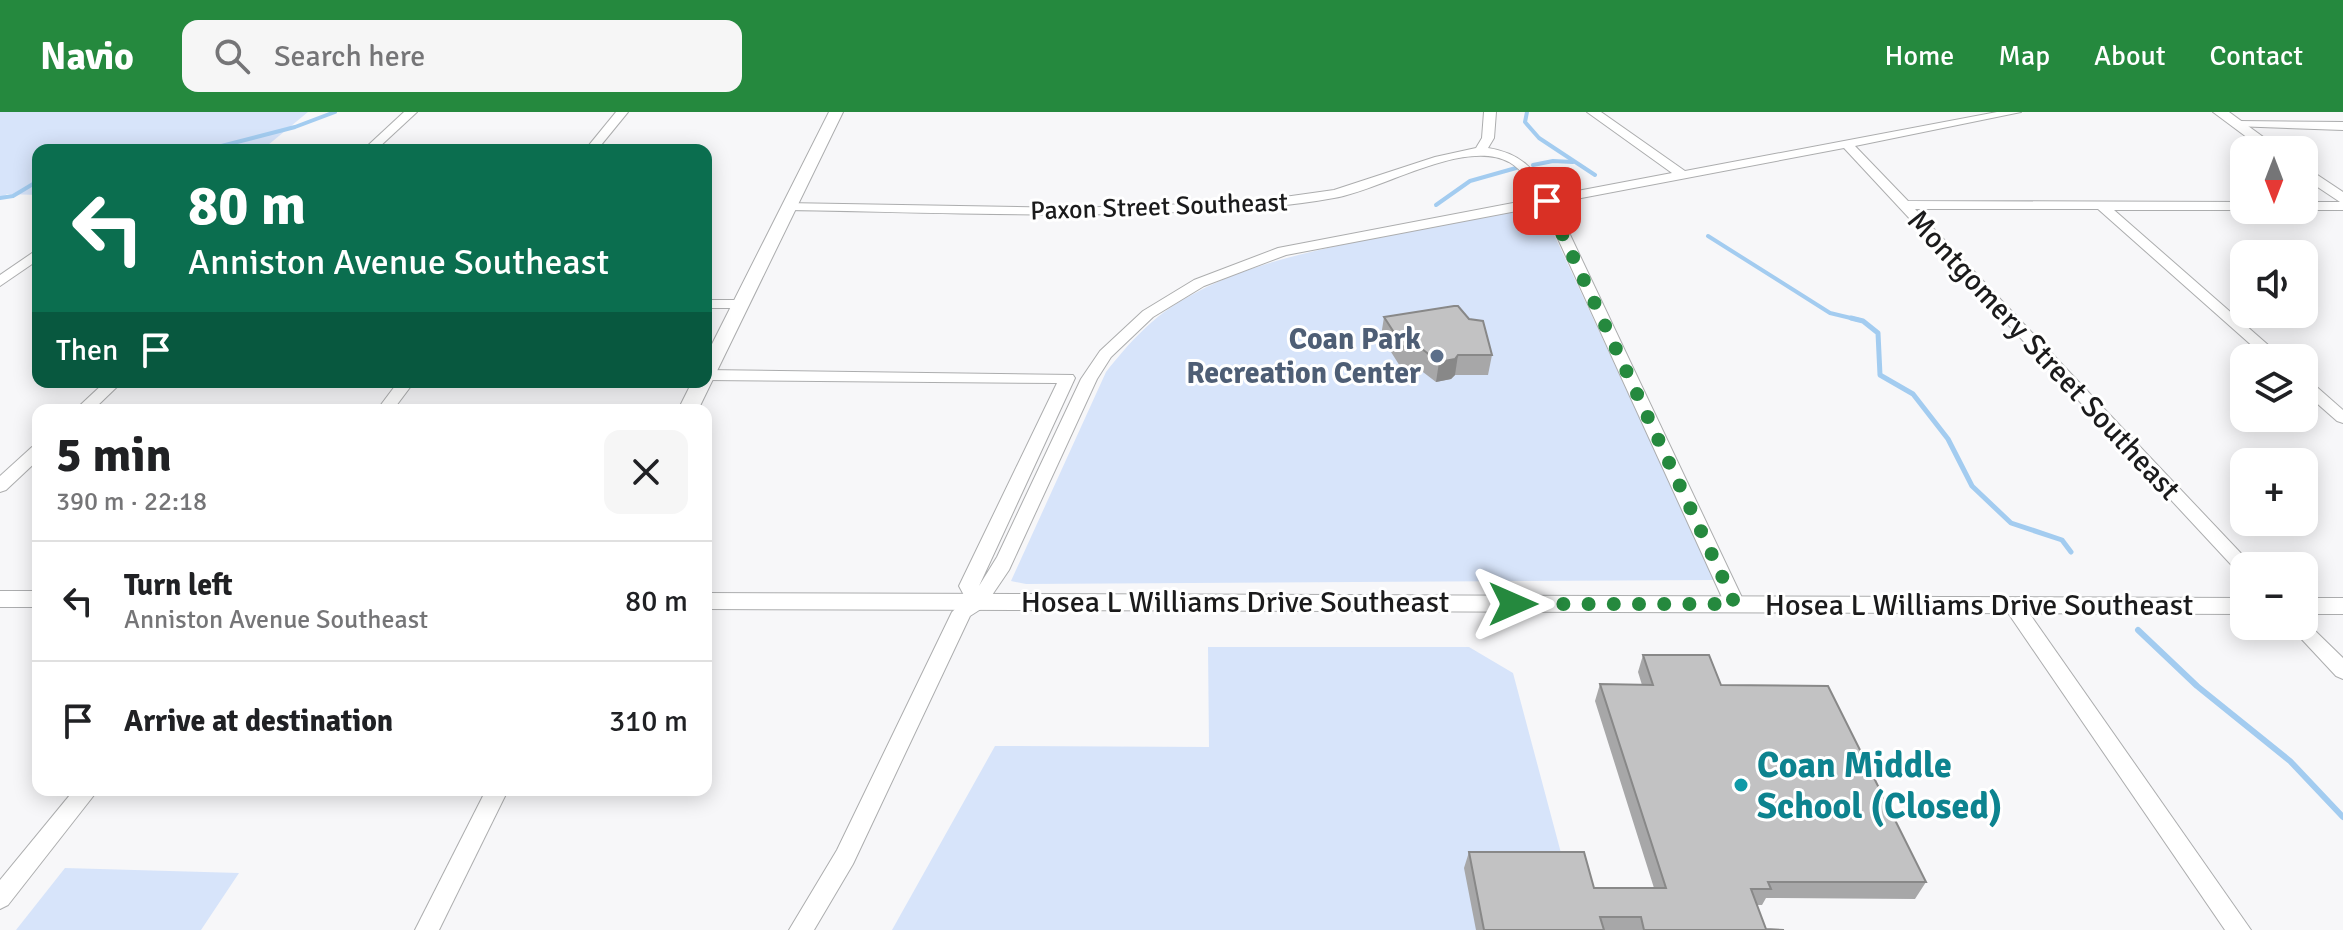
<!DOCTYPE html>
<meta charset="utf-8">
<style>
:root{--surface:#fff;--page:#f6f6f6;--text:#202124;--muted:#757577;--line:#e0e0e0;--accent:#25893e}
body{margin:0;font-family:Signika,sans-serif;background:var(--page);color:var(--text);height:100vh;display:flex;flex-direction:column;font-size:30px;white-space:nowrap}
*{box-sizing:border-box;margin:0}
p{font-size:26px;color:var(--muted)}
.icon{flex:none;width:44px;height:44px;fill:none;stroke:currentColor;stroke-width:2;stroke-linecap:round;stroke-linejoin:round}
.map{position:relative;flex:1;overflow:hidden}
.details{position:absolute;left:32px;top:292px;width:680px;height:392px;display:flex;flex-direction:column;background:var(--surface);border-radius:16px;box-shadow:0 4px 20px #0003}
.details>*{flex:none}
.banner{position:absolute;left:32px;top:32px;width:680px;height:244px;border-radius:16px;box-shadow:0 4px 20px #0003;background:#0b6e4f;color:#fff;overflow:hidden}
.needle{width:52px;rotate:180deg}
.tools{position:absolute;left:2230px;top:24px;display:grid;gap:16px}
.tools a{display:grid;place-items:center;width:88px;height:88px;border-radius:16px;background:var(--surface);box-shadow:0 4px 20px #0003;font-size:40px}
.pin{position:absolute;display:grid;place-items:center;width:68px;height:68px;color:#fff;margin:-34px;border-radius:16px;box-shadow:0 4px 12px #0006}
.me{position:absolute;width:88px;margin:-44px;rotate:90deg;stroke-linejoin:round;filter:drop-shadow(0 0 6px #0008)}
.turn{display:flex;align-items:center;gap:28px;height:168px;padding:0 24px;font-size:36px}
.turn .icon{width:104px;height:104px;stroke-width:2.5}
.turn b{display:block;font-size:56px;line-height:68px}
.then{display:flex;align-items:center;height:76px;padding:0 24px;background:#0003;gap:16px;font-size:30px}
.round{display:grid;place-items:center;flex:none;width:84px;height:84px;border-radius:16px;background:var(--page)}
.summary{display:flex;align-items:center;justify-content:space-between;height:136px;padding:0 24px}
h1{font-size:48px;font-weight:700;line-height:60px}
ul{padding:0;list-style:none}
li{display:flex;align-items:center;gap:24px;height:120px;padding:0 24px;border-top:2px solid var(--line)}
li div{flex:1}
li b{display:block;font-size:30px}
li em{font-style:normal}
header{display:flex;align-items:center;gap:48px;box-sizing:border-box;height:112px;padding:0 40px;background:var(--accent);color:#fff}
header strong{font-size:38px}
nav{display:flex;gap:44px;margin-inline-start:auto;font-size:28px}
.search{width:560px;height:72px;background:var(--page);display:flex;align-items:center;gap:20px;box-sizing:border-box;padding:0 28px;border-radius:16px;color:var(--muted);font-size:30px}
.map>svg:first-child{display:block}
.green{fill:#d7e4fa}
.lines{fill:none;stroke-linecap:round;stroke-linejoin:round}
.stream-far2{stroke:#a3ccf0;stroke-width:4}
.stream-far1{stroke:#a3ccf0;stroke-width:5}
.stream{stroke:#a3ccf0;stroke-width:6}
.minor-casing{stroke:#acadae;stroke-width:2}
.tertiary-casing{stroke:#acadae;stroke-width:2}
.minor{fill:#fff;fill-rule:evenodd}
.tertiary{fill:#fff;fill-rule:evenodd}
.wall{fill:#a7a7a8}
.shaded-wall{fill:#888}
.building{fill:#c2c2c3;stroke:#888;stroke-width:2}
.route{stroke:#25893e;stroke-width:14;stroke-dasharray:0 25.2}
.service-dot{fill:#5c6f8a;stroke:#fff;stroke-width:3}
.culture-dot{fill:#0f9aa8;stroke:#fff;stroke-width:3}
.labels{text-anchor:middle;stroke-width:6;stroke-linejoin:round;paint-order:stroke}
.far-street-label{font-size:26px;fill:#1b1b1c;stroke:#fff}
.service-label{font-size:30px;font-weight:bold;fill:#4e5e75;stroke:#fff;text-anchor:end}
.street-label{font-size:30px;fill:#1b1b1c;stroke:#fff}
.near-culture-label{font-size:36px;font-weight:bold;fill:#0d838f;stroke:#fff;text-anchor:start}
</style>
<header>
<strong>Navio</strong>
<div class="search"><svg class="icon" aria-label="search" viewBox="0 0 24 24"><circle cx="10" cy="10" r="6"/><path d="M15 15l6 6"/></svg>Search here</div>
<nav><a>Home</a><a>Map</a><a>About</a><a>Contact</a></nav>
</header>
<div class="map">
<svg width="2343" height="818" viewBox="0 0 2343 818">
<rect width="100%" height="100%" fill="#f7f7f9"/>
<g class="green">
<polygon points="0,0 308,0 262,38 38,38 38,83 7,82 0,87"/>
<path d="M 1532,96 L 1544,101 L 1715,468 L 1026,472 L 1011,469 L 1106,260 C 1129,231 1153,204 1186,186 C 1241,154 1303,141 1365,128 C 1420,117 1476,106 1532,96 Z"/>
<polygon points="1208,535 1469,535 1513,561 1565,756 1479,818 892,818 995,634 1209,635"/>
<polygon points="65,756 239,761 201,818 16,818"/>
</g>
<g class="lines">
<g class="stream-far2">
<polyline points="1527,0 1525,10 1539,26 1595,63"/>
<polyline points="206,38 295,15 335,0"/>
<polyline points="1533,53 1553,49 1573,50"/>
<polyline points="0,86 13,84 38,69"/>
<polyline points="1436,93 1470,69 1516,56"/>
<polyline points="1708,124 1830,201 1859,208"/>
</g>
<polyline class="stream-far1" points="1851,206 1863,209 1878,221 1880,263 1913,282 1948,327 1972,374 2011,411 2062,428 2071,440"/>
<polyline class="stream" points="2138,518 2197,574 2290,649 2343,705"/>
<defs>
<g id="minor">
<polygon points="404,0 417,0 376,38 363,38"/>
<polygon points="616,0 628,0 597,38 585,38"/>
<path d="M 1484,0 L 1496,0 L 1494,26 L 1488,36 C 1520,41 1535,57 1551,84 L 1672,61 L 1587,0 L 1601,0 L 1685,59 L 1997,0 L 2021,0 L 1855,34 L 1908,89 L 2244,90 L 2244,98 L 2114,98 L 2283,246 L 2266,246 L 2098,97 L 1915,97 L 2253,454 L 2244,454 L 2244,460 L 2237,459 L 1844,36 L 1555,91 L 1745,492 L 1742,497 L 1728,497 L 1725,492 L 1543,94 L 1286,143 L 1204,174 L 1153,205 L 1111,245 L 1097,267 L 1009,458 L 984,495 L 970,504 L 853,752 L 814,818 L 789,818 L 837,738 L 952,500 L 966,487 L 959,474 L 1057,271 L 706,268 L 706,258 L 1073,263 L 1075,266 L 979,474 L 997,445 L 1081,267 L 1100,239 L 1143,199 L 1194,168 L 1278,136 L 1539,86 C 1531,72 1523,58 1509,50 C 1464,26 1382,78 1334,86 C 1274,97 1214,99 1153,101 C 1032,105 911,100 790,98 L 785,97 L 785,91 L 1071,96 L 1249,90 L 1334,78 L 1435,45 L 1476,36 L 1482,26 Z"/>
<polygon points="2237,9 2343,10 2343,18 2233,14 2231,12"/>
<rect x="2304" y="90" width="39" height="8"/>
<polygon points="38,137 38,148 0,174 0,163"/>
<polygon points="706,188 742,188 749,192 742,196 706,196"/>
<polygon points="2304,267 2310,269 2343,298 2343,311 2337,309 2304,280"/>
<polygon points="105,270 122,270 93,298 75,298"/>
<polygon points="398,270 414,270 393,298 377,298"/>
<polygon points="38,334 38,348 6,378 0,380 0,364 32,335"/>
<polygon points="2013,486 2020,488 2251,818 2225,818 2006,498 2003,493 2006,488"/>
<polygon points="2304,508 2343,546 2343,567 2336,564 2294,519 2291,514 2304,514"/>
<polygon points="74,678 98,678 8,793 0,797 0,768"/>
<polygon points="486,678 508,678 439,818 415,818"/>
</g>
<g id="tertiary">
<polygon points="829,0 843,0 698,298 678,298 692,270 706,270 706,244"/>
<polygon points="2213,0 2229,0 2281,38 2264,38"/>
<polygon points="2304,54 2343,80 2343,92 2304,66"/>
<rect x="0" y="479" width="38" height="16"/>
<polygon points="706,481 2244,486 2244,502 706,497"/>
<rect x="2304" y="486" width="39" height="16"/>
</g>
</defs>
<use href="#minor" class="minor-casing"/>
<use href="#tertiary" class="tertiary-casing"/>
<use href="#minor" class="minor"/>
<use href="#tertiary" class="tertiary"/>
</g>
<g class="wall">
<polygon points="1384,205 1492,243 1488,263 1455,263 1451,267 1436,270 1419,257 1403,259 1381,224"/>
<polygon points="1643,543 1721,573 1926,770 1915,787 1766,786 1762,793 1757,793 1766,817 1784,818 1476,818 1464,756 1469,740 1594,776 1654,776 1595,589 1600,572 1642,573 1638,560"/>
</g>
<polygon class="shaded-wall" points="1458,243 1455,263 1451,267 1436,270 1439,250"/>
<g class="building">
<polygon points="1454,194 1458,194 1469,207 1483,209 1492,243 1458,243 1455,247 1439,250 1422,237 1406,239 1384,205"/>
<polygon points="1643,543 1709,543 1721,573 1828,574 1926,770 1768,770 1771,777 1751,777 1766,817 1784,818 1644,818 1641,805 1600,805 1604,818 1484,818 1469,740 1584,740 1594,776 1666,776 1600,572 1653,573"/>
</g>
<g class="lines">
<polyline class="route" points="1513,492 1735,492 1547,89"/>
</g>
<circle class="service-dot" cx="1437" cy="244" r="8"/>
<circle class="culture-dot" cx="1741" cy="673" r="8"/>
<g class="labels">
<g class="far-street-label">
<text transform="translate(1159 94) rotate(-2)" y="9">Paxon Street Southeast</text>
</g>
<g class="service-label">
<text x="1421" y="237">Coan Park<tspan x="1421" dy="34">Recreation Center</tspan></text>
</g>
<g class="street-label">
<text transform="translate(2044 243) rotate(47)" y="10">Montgomery Street Southeast</text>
<text x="1235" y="500">Hosea L Williams Drive Southeast</text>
<text x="1979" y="503">Hosea L Williams Drive Southeast</text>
</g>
<g class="near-culture-label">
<text x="1757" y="665">Coan Middle<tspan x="1757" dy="41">School (Closed)</tspan></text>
</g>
</g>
</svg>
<div class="tools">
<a><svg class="needle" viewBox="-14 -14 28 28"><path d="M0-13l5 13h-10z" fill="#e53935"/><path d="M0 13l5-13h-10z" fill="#757577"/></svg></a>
<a><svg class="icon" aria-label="sound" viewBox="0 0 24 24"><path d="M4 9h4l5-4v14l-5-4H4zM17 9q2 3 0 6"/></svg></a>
<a><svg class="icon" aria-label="layers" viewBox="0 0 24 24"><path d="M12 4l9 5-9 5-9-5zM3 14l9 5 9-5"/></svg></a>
<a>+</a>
<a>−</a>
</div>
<div class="pin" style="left:1547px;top:89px;background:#d93025"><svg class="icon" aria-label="arrive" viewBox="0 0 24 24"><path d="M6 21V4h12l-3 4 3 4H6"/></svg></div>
<svg class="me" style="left:1513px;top:492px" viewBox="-20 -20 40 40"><path d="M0-17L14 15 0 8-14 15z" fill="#25893e" stroke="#fff" stroke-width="4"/></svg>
<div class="banner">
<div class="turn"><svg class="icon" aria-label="left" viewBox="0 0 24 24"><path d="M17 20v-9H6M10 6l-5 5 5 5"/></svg><div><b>80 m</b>Anniston Avenue Southeast</div></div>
<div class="then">Then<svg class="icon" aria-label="arrive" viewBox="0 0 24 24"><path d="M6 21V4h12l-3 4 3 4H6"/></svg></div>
</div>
<section class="details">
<div class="summary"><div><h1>5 min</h1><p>390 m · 22:18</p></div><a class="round"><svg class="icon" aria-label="close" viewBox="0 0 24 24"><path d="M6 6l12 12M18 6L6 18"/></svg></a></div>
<ul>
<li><svg class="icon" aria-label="left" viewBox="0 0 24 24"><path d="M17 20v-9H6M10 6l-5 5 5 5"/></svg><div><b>Turn left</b><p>Anniston Avenue Southeast</p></div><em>80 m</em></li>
<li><svg class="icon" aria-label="arrive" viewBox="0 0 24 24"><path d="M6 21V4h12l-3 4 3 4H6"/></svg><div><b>Arrive at destination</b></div><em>310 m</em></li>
</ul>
</section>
</div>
